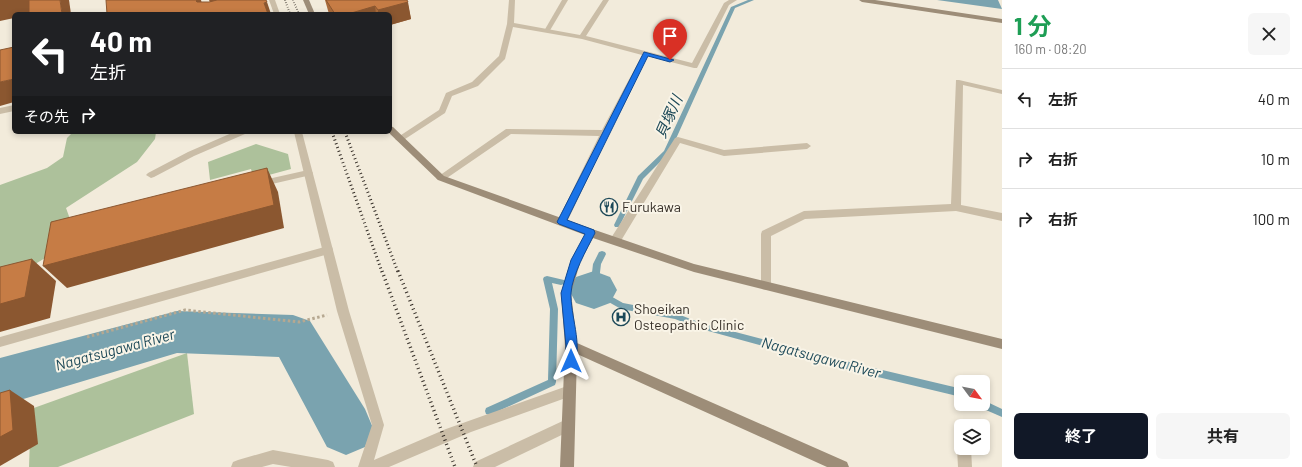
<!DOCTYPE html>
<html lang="ja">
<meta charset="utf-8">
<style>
:root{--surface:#fff;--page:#f6f6f6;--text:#222;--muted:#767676;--line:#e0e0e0;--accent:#111827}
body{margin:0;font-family:Barlow,"Noto Sans JP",sans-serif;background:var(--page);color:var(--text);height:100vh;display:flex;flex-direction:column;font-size:15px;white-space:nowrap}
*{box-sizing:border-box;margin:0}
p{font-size:13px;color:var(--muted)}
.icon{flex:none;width:22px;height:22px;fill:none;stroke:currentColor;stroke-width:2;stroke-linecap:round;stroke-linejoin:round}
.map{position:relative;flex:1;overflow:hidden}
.sheet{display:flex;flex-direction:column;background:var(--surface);width:300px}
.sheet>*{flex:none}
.top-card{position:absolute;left:12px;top:12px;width:380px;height:122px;border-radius:6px;box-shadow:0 2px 6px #0003;background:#202124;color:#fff;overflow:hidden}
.needle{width:26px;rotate:122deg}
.fabs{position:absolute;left:954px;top:375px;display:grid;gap:8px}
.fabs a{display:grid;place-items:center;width:36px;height:36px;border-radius:6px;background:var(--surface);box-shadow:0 2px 6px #0003;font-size:20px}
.pin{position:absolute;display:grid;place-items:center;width:34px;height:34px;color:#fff;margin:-41px -17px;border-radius:50% 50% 50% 0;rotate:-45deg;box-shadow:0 0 4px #0007}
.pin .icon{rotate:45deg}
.me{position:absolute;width:44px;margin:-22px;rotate:0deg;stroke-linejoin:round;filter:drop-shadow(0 0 3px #0008)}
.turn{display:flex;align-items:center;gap:14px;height:84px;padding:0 12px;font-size:18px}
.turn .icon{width:52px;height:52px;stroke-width:2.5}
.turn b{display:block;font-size:28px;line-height:34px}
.then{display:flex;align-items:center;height:38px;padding:0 12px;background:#0003;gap:8px;font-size:15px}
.round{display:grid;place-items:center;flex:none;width:42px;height:42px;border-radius:6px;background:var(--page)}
.head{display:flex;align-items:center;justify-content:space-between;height:68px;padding:0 12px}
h1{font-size:24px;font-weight:700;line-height:30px;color:#1e9e55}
.cta{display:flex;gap:8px;margin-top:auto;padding:8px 12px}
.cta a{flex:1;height:46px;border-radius:6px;background:var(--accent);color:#fff;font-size:16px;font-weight:700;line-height:46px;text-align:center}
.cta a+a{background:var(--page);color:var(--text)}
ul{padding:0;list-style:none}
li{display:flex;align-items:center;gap:12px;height:60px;padding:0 12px;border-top:1px solid var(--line)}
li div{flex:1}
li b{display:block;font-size:15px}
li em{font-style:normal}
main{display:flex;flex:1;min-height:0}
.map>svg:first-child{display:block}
.green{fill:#adc19b}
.water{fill:#7aa3af}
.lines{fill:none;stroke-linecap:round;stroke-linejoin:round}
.stream{fill:#7aa3af;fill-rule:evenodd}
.river{fill:#7aa3af;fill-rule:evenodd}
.path{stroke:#b6a891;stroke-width:3;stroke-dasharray:2.5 2.5;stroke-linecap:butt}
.lane{fill:#cabda7;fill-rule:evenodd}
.street{fill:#cabda7;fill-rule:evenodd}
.secondary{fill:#9d8d78;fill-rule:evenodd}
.rail-far2{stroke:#362f28;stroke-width:2;stroke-dasharray:0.5 2;stroke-linecap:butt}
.rail-far1{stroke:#362f28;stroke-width:3;stroke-dasharray:1 3;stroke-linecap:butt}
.rail{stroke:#362f28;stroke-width:3.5;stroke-dasharray:1 3.5;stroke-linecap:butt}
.wall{fill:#aa6b3b}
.shaded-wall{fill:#8b5730}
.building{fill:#c67c45;stroke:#8b5730}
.route{fill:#1a73e8;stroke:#114b97}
.labels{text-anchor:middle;stroke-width:4;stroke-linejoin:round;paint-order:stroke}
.poi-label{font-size:14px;fill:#362f28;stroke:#f9f4e7;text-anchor:start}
.water-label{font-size:15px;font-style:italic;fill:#1d4958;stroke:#f9f4e7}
</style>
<main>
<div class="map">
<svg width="1002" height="467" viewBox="0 0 1002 467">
<rect width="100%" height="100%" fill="#f2ebdb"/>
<g class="green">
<polygon points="73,132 156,132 155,139 137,162 66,208 75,233 62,248 20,273 0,278 0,185 47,168 63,157 67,138"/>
<polygon points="256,144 288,154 291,169 254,179 251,169 210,180 208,162"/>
<polygon points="187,353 194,414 58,467 29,467 31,409"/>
</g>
<polygon class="water" points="937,0 998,0 1002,9"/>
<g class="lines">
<g class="stream">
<polygon points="748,0 754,0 735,8 670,152 643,179 619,227 615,227 614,225 638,176 664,151 731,7"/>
<polygon points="602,251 605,252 606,254 601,264 598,289 623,303 675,313 701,323 857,364 954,387 961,390 961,398 953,395 857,372 701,329 675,319 621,309 591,292 590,290 593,264 599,252"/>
<polygon points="547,276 564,280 565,282 564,284 561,285 552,283 558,309 556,382 555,385 492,414 489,415 486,414 485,411 486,408 548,380 550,309 543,279 544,277"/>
<polygon points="983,400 1002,409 1002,417 979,407 978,404 983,404"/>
</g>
<g class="river">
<polygon points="594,271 610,277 617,290 610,303 594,309 576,303 569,290 576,277"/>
<polygon points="177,311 293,315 310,321 365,409 373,428 365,447 346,455 327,447 279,357 177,353 0,406 0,358"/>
</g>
<polyline class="path" points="87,337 185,310 299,322 327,315"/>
<g class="lane">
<polygon points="562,0 568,0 549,32 545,32 544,31"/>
<polygon points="234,132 246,132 245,134 194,156 154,177 151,178 146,175 148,173 188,152"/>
<polygon points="308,170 311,171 313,173 311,175 259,187 254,184 259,181"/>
<polygon points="328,246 332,247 333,250 332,253 0,347 0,337"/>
</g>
<g class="street">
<polygon points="269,0 275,0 280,14 274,14"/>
<polygon points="509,0 515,0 514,23 580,35 603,0 609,0 586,36 692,63 724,3 729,0 737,0 729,5 697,68 694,68 648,56 609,133 567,222 565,225 559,225 557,222 599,136 511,134 444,180 438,180 436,178 506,129 602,130 642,55 582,39 513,27 505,59 478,86 452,96 445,113 402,141 399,142 395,139 439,110 446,93 472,82 499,56 507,24"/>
<polygon points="956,80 959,80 1002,90 1002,94 963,85 961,205 1002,213 1002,221 956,211 805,219 771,236 771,286 770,289 766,290 762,289 761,286 761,234 762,231 804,211 951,204"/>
<polygon points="14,105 14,111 0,114 0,108"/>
<polygon points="294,132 302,132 349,311 384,425 374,460 446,429 570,385 574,387 576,391 574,395 471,432 389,467 358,467 372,425 337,311"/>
<polygon points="678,137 724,150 807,143 811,146 807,149 724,156 680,143 619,244 611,244 610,241 611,238 675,138"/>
<polygon points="567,419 572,420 573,425 572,430 495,467 473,467 475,462"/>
<polygon points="962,419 967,420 968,426 961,426 961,432 957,431 956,425 957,420"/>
<polygon points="959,443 961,443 961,448 971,448 972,467 958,467 957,448"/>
<polygon points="273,450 328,460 333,462 335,467 291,467 273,464 262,467 231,467 233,462 238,460"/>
</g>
<g class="secondary">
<polygon points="303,0 309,0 315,14 309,14"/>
<polygon points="859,0 875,0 1002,19 1002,23 862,2"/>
<polygon points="390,126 393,127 444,176 595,230 694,264 1002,339 1002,349 694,272 593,238 581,260 571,293 577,343 847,462 849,467 827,467 577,354 574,467 560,467 565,346 561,293 571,260 585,235 438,180 388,132 390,132"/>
</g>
<g class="rail-far2">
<polyline points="285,0 290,14"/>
<polyline points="293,0 299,14"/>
</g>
<g class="rail-far1">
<polyline points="332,132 382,272"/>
<polyline points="345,132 398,272"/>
</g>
<g class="rail">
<polyline points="382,271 455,467"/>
<polyline points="398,271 477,467"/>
</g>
</g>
<polygon class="wall" points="325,0 407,0 411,19 390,25 390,14 329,14"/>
<g class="shaded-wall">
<polygon points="0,0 33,0 32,14 14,14 14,18 0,21"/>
<polygon points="60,0 69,0 71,14 62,14"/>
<polygon points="197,0 201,0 204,11 196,1"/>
<polygon points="209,0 246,0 213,8"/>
<polygon points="267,2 271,14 267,14 264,3"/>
<polygon points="408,2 411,19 390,25 390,14 378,14 378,10"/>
<polygon points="375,6 376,14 348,14"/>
<polygon points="14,79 14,102 0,106 0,82"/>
<polygon points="267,168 278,192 284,228 67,288 43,266"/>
<polygon points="32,259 56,281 50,318 0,332 0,304"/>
<polygon points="10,390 34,406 38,444 0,466 0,437"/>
</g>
<g class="building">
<polygon points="29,0 60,0 62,14 29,14"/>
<polygon points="106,0 197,0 196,1 197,2 209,2 217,0 266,0 267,2 264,3 268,14 107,14"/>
<polygon points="326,0 407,0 408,2 378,10 375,6 348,14 335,14"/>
<polygon points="14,47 14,79 0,82 0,50"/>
<polygon points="267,168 274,205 43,266 51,222"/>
<polygon points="32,259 25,297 0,304 0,267"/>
<polygon points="10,390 13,430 0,437 0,393"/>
</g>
<path class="route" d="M 644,52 L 674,60 L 670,62 L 648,56 L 567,220 L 594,230 L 595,233 C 587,249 572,275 571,293 C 570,314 583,346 574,364 L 571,366 L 567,364 L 565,361 L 566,346 L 561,293 L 571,260 L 585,234 L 559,224 L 557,222 Z"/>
<defs>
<symbol id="restaurant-ring" viewBox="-11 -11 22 22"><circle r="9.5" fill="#f9f4e7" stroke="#1d4958" stroke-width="1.5"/><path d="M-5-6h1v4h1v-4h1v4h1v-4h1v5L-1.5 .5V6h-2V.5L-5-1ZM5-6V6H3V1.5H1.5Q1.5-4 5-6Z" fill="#1d4958"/></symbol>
<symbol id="hospital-ring" viewBox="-11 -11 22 22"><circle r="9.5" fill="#f9f4e7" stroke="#1d4958" stroke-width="1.5"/><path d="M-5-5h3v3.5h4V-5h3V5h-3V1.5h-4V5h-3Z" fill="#1d4958"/></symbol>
</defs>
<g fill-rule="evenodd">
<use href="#restaurant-ring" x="599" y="197" width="20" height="20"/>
<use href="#hospital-ring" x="611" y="307" width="20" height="20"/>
</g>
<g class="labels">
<g class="poi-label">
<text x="622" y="212">Furukawa</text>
<text x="634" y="314">Shoeikan<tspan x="634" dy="16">Osteopathic Clinic</tspan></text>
</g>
<g class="water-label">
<text transform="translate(669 117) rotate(-66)" y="5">貝塚川</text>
<text transform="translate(115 350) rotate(-15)" y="5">Nagatsugawa River</text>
<text transform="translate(821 358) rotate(15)" y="5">Nagatsugawa River</text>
</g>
</g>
</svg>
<div class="fabs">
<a><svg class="needle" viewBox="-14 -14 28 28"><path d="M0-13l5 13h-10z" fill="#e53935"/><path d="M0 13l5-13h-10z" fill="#767676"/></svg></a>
<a><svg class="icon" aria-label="layers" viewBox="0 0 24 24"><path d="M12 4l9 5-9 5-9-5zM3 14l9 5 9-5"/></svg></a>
</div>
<div class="pin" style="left:670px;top:60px;background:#d93025"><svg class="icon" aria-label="arrive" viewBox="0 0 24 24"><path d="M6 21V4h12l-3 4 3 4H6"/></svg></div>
<svg class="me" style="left:571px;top:361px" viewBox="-20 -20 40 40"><path d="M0-17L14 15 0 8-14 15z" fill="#1a73e8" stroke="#fff" stroke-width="4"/></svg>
<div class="top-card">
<div class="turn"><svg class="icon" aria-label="left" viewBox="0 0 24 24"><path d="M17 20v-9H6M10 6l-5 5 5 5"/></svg><div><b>40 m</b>左折</div></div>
<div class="then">その先<svg class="icon" aria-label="right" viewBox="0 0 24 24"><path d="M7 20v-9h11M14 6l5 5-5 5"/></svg></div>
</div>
</div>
<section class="sheet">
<div class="head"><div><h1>1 分</h1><p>160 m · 08:20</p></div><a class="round"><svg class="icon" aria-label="close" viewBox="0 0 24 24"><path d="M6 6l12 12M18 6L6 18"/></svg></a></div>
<ul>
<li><svg class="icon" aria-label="left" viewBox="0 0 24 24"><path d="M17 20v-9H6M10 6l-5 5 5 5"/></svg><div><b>左折</b></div><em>40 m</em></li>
<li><svg class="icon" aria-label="right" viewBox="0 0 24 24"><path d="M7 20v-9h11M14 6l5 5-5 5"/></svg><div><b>右折</b></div><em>10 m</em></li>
<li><svg class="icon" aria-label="right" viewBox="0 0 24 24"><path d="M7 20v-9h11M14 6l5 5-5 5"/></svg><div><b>右折</b></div><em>100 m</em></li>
</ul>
<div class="cta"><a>終了</a><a>共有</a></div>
</section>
</main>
